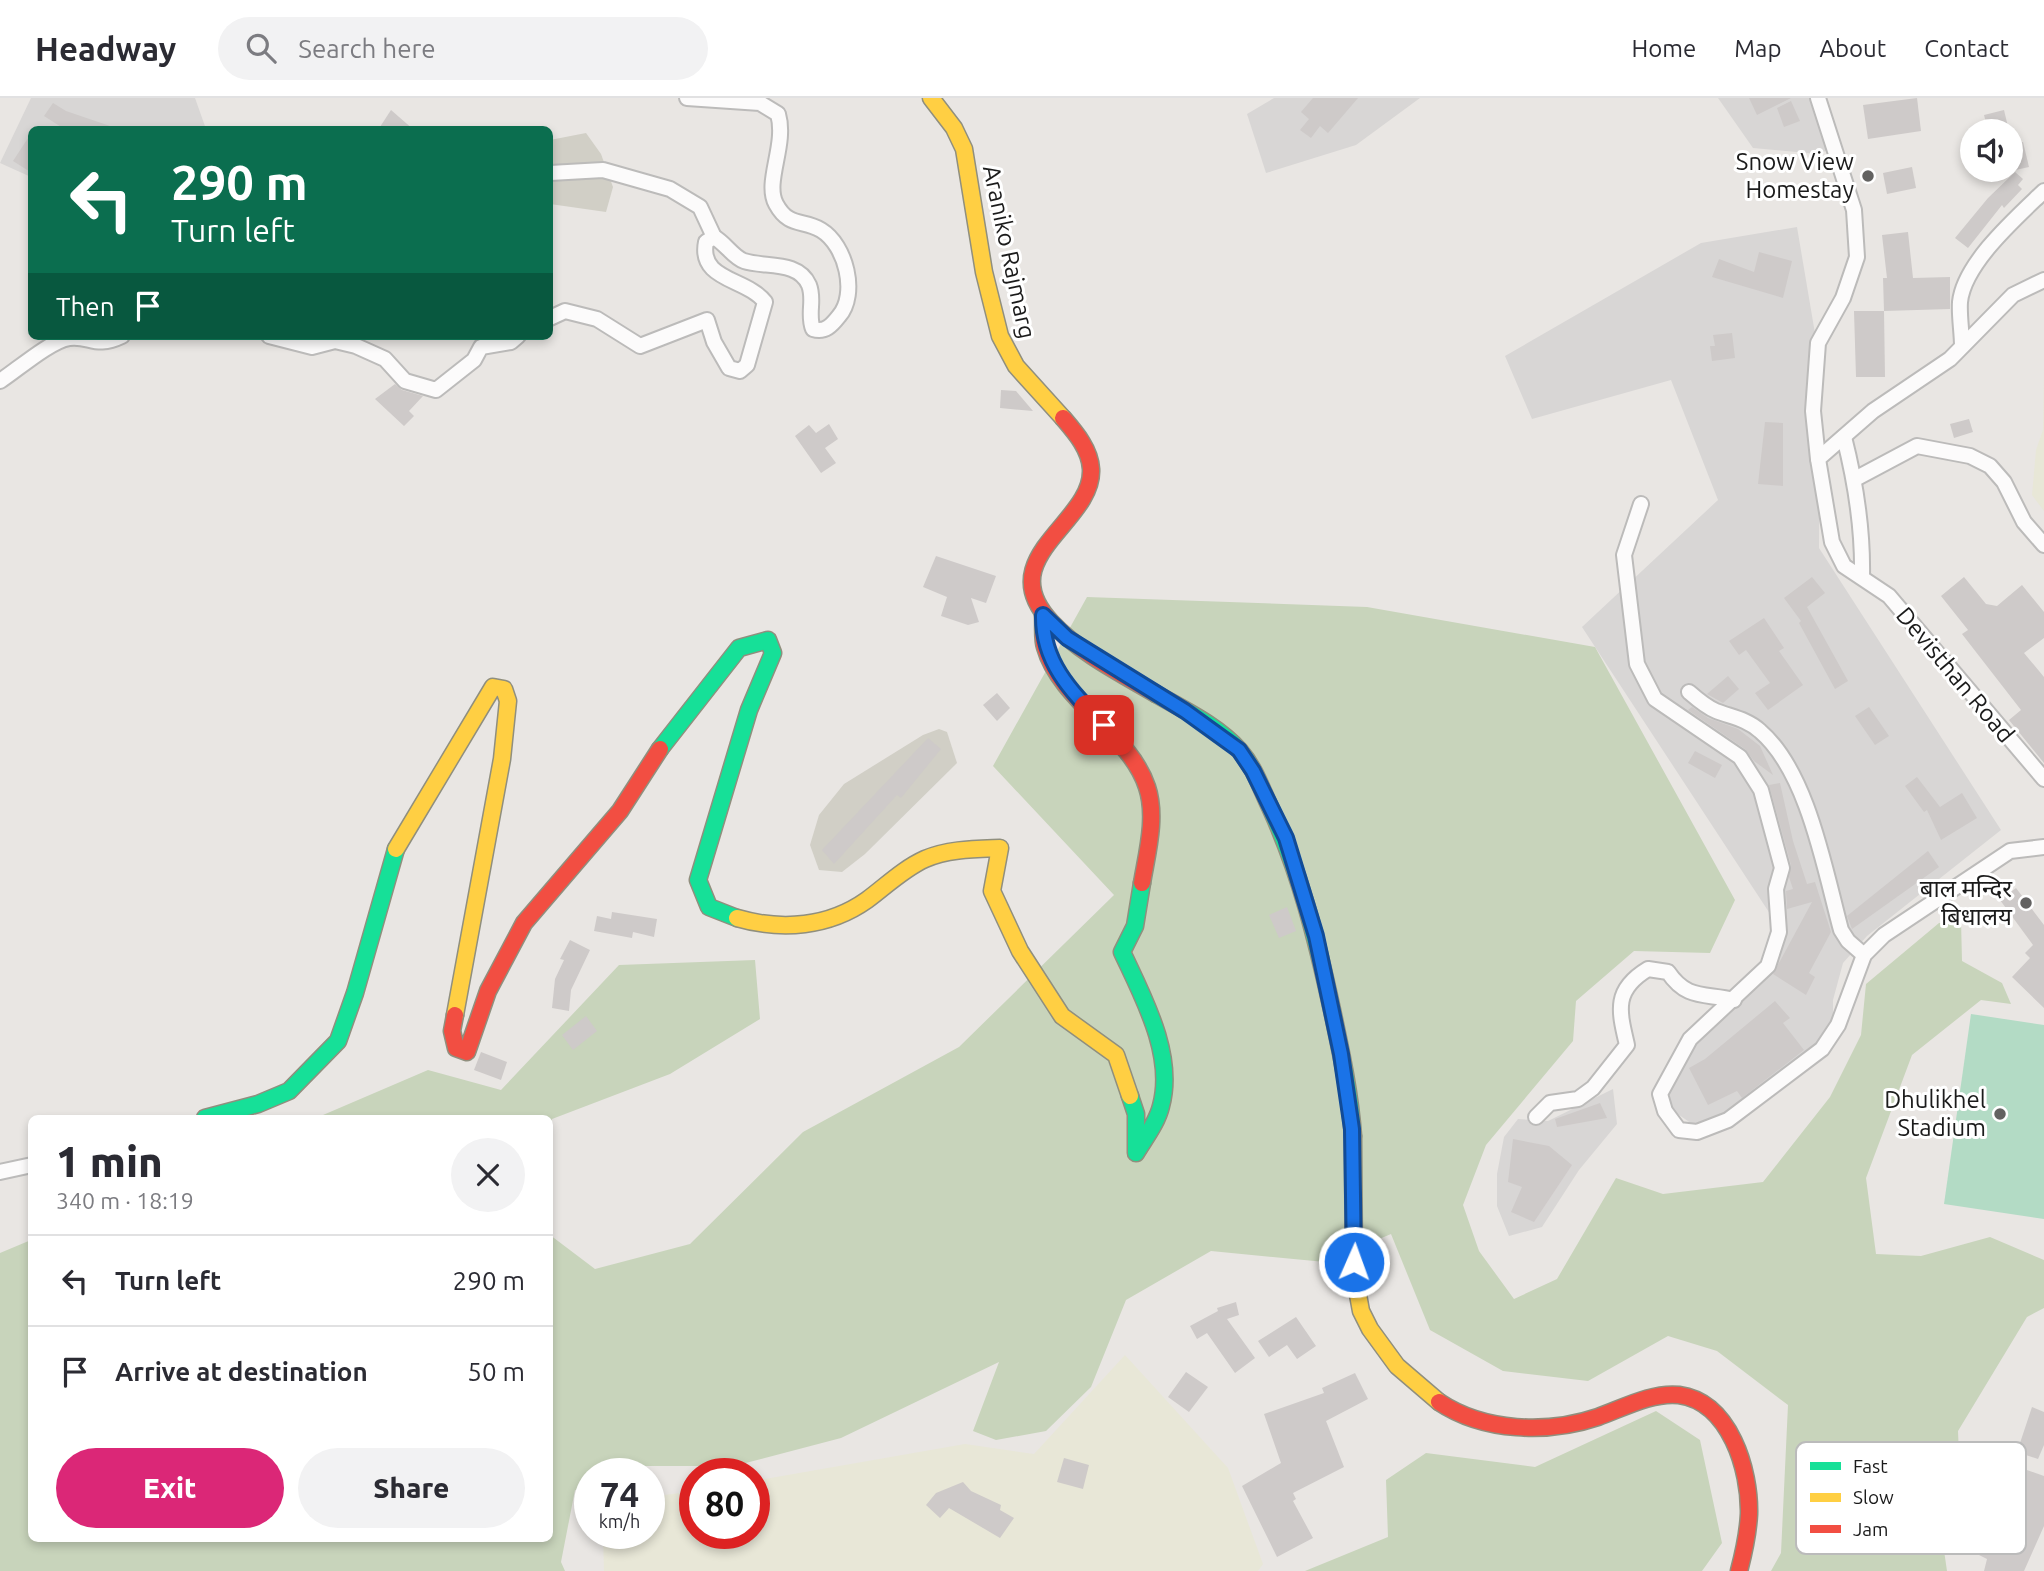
<!DOCTYPE html>
<meta charset="utf-8">
<style>
:root{--surface:#fff;--page:#f2f2f3;--text:#2b2b33;--muted:#7c7c81;--line:#e1e1e2;--accent:#db2777}
body{margin:0;font-family:Ubuntu,"Noto Sans Devanagari",sans-serif;background:var(--page);color:var(--text);height:100vh;display:flex;flex-direction:column;font-size:26px;white-space:nowrap}
*{box-sizing:border-box;margin:0}
p{font-size:23px;color:var(--muted)}
.icon{flex:none;width:38px;height:38px;fill:none;stroke:currentColor;stroke-width:2;stroke-linecap:round;stroke-linejoin:round}
.map{position:relative;flex:1;overflow:hidden}
.drawer{position:absolute;left:28px;top:1017px;width:525px;height:427px;display:flex;flex-direction:column;background:var(--surface);border-radius:10px;box-shadow:0 4px 10px #0003}
.drawer>*{flex:none}
.top-card{position:absolute;left:28px;top:28px;width:525px;height:214px;border-radius:10px;box-shadow:0 4px 10px #0003;background:#0b6e4f;color:#fff;overflow:hidden}
.controls{position:absolute;left:1960px;top:21px;display:grid;gap:14px}
.controls a{display:grid;place-items:center;width:63px;height:63px;border-radius:50%;background:var(--surface);box-shadow:0 4px 10px #0003;font-size:35px}
.speed{position:absolute;left:574px;top:1360px;display:flex;gap:14px;font-size:35px;font-weight:700;text-align:center}
.speed>*{display:grid;place-content:center;width:91px;height:91px;border-radius:50%;background:var(--surface);box-shadow:0 4px 10px #0003;line-height:1}
.speed small{font-size:18px;font-weight:400}
.speed .limit{border:10px solid #d22;background:#fff;color:#111}
.pin{position:absolute;display:grid;place-items:center;width:60px;height:60px;color:#fff;margin:-30px;border-radius:14px;box-shadow:0 4px 10px #0006}
.me{position:absolute;width:77px;margin:-38px;rotate:2deg;stroke-linejoin:round;filter:drop-shadow(0 0 5px #0008)}
.turn{display:flex;align-items:center;gap:24px;height:147px;padding:0 28px;font-size:32px}
.turn .icon{width:91px;height:91px;stroke-width:2.5}
.turn b{display:block;font-size:49px;line-height:60px}
.then{display:flex;align-items:center;height:66px;padding:0 28px;background:#0003;gap:14px;font-size:26px}
.round{display:grid;place-items:center;flex:none;width:74px;height:74px;border-radius:37px;background:var(--page)}
.head{display:flex;align-items:center;justify-content:space-between;height:119px;padding:0 28px}
h1{font-size:42px;font-weight:800;line-height:52px}
.button{display:flex;gap:14px;margin-top:auto;padding:14px 28px}
.button a{flex:1;height:80px;border-radius:42px;background:var(--accent);color:#fff;font-size:28px;font-weight:800;line-height:80px;text-align:center}
.button a+a{background:var(--page);color:var(--text)}
ul{padding:0;list-style:none}
li{display:flex;align-items:center;gap:21px;height:91px;padding:0 28px;border-top:2px solid var(--line)}
li div{flex:1}
li b{display:block;font-size:26px}
li em{font-style:normal}
header{display:flex;align-items:center;gap:42px;box-sizing:border-box;height:98px;padding:0 35px;background:var(--surface);border-bottom:2px solid var(--line)}
header strong{font-size:33px}
nav{display:flex;gap:38px;margin-inline-start:auto;font-size:24px}
.search{width:490px;height:63px;background:var(--page);display:flex;align-items:center;gap:18px;box-sizing:border-box;padding:0 24px;border-radius:38px;color:var(--muted);font-size:26px}
.map>svg:first-child{display:block}
.residential{fill:#d8d6d5}
.construction{fill:#d1cfc6}
.farmland{fill:#e8e7d7}
.forest{fill:#c8d4bb}
.pitch{fill:#b3dbc5}
.building{fill:#cecac9}
.lines{fill:none;stroke-linecap:round;stroke-linejoin:round}
.street-casing{stroke:#bcbbba;stroke-width:18}
.fast-casing{stroke:#908f7e;stroke-width:19}
.slow-casing{stroke:#908f7e;stroke-width:19}
.jam-casing{stroke:#908f7e;stroke-width:19}
.street{stroke:#fcfbfb;stroke-width:14}
.fast{stroke:#16e098;stroke-width:16}
.slow{stroke:#ffcf43;stroke-width:16}
.jam{stroke:#f24e42;stroke-width:16}
.route-casing{stroke:#114b97;stroke-width:18}
.route{stroke:#1a73e8;stroke-width:12}
.poi-dot{fill:#636261;stroke:#fff;stroke-width:2.5}
.labels{text-anchor:middle;stroke-width:6;stroke-linejoin:round;paint-order:stroke}
.poi-label{font-size:24px;fill:#1b1b1b;stroke:#fff;text-anchor:end}
.street-label{font-size:24px;fill:#1b1b1b;stroke:#fff}
.key{fill:#fff;stroke:#bbb;stroke-width:2}
.key-label{font-size:19px;fill:#1b1b1b}
</style>
<header>
<strong>Headway</strong>
<div class="search"><svg class="icon" aria-label="search" viewBox="0 0 24 24"><circle cx="10" cy="10" r="6"/><path d="M15 15l6 6"/></svg>Search here</div>
<nav><a>Home</a><a>Map</a><a>About</a><a>Contact</a></nav>
</header>
<div class="map">
<svg width="2044" height="1473" viewBox="0 0 2044 1473">
<rect width="100%" height="100%" fill="#e9e6e3"/>
<g class="residential">
<polygon points="31,0 195,0 206,31 32,32 31,79 0,65"/>
<polygon points="1274,0 1420,0 1356,47 1266,75 1247,16"/>
<polygon points="1718,0 1814,0 1833,50 1818,56 1753,50"/>
<polygon points="1797,129 1820,265 1819,450 2001,732 1867,838 1843,865 1833,902 1833,925 1807,957 1740,1007 1695,1028 1672,1012 1668,994 1682,963 1700,940 1767,877 1784,837 1582,529 1718,402 1671,282 1532,321 1505,258 1701,145"/>
<polygon points="1613,991 1617,1026 1579,1072 1542,1129 1509,1138 1497,1108 1497,1076 1504,1039 1518,1021 1548,1023"/>
</g>
<g class="construction">
<polygon points="586,35 601,56 613,89 606,114 550,106 550,42"/>
<polygon points="939,631 947,634 957,665 865,756 842,774 819,772 810,747 819,717 844,686 923,637"/>
</g>
<g class="farmland">
<polygon points="2044,269 2044,413 2032,397 2036,352 2043,332"/>
<polygon points="1125,1257 1228,1370 1263,1466 1258,1473 604,1473 603,1439 606,1435 649,1435 649,1399 695,1393 695,1435 754,1435 754,1383 965,1346 1034,1356"/>
</g>
<g class="forest">
<polygon points="1087,499 1367,509 1595,549 1735,802 1710,855 1634,853 1576,903 1573,943 1486,1047 1463,1107 1479,1153 1514,1201 1557,1181 1616,1080 1663,1096 1763,1084 1830,999 1861,937 1866,886 1939,825 1961,822 1962,863 2002,885 2011,906 1981,902 1912,957 1866,1080 1876,1156 1921,1158 1990,1139 2044,1162 2044,1210 2027,1219 1958,1333 1960,1383 1939,1418 1947,1473 1771,1473 1781,1455 1788,1307 1717,1253 1668,1238 1588,1283 1503,1273 1430,1232 1391,1136 1325,1164 1211,1153 1126,1202 1091,1289 1046,1333 996,1342 973,1333 999,1264 841,1340 734,1368 646,1368 640,1375 590,1376 590,1397 575,1392 561,1464 565,1473 0,1473 0,1155 31,1142 32,1440 550,1440 550,1137 595,1171 690,1146 803,1034 959,949 1114,797 993,668"/>
<polygon points="755,862 760,921 670,976 552,1021 550,1037 550,1020 316,1020 428,972 501,992 619,867"/>
<polygon points="1656,1313 1700,1342 1722,1445 1702,1473 1305,1473 1388,1439 1386,1382 1426,1355 1535,1369"/>
</g>
<polygon class="pitch" points="1971,916 2044,927 2044,1121 1944,1106"/>
<g class="building">
<polygon points="1313,0 1358,0 1328,35 1320,28 1311,40 1300,32 1309,21 1301,14"/>
<polygon points="1749,0 1791,0 1757,17"/>
<polygon points="1917,0 1921,33 1868,41 1863,7"/>
<polygon points="1791,3 1800,23 1784,29 1777,10"/>
<polygon points="53,5 66,13 113,29 113,32 66,32 44,18"/>
<polygon points="391,12 414,32 378,32"/>
<polygon points="2004,12 2009,33 1988,33 1984,17"/>
<polygon points="32,34 32,75 13,63"/>
<polygon points="2023,44 2029,69 2011,73 2011,47"/>
<polygon points="1912,69 1916,90 1887,96 1883,75"/>
<polygon points="2015,74 2023,81 2018,87 2022,91 2004,110 2002,107 1968,150 1955,140 1988,100"/>
<polygon points="1908,134 1913,180 1950,179 1950,211 1884,213 1883,180 1887,180 1882,137"/>
<polygon points="1759,154 1792,163 1783,200 1712,179 1719,161 1754,174"/>
<polygon points="1854,213 1884,213 1885,279 1856,279"/>
<polygon points="1732,235 1735,260 1712,263 1710,248 1715,248 1713,237"/>
<polygon points="395,286 402,292 423,298 409,313 414,318 404,328 375,301"/>
<polygon points="1001,292 1016,293 1033,313 1000,310"/>
<polygon points="1969,321 1973,334 1954,340 1950,326"/>
<polygon points="1765,324 1783,325 1783,388 1758,386"/>
<polygon points="829,326 838,341 825,350 836,365 821,375 795,338 809,327 816,335"/>
<polygon points="936,458 996,478 986,505 971,500 979,524 968,527 941,518 947,499 923,489"/>
<polygon points="1812,479 1825,495 1807,509 1848,583 1835,591 1799,525 1801,523 1784,500"/>
<polygon points="1964,479 1986,506 1997,508 2022,487 2044,514 2044,540 2024,555 2044,579 2044,665 2009,622 2021,612 1962,536 1968,532 1941,498"/>
<polygon points="1764,520 1784,550 1779,553 1803,587 1768,612 1755,595 1770,585 1746,552 1739,557 1729,543"/>
<polygon points="1728,578 1739,591 1723,605 1707,596"/>
<polygon points="997,595 1010,610 997,623 983,607"/>
<polygon points="1692,609 1708,620 1738,631 1760,648 1773,677 1754,663 1745,651 1688,612"/>
<polygon points="1869,609 1889,638 1875,647 1855,618"/>
<polygon points="928,640 941,651 901,700 897,697 834,766 822,752"/>
<polygon points="1695,653 1722,667 1715,680 1688,665"/>
<polygon points="1917,679 1940,709 1962,695 1977,720 1941,742 1927,712 1924,714 1905,688"/>
<polygon points="1780,685 1793,743 1807,786 1815,784 1831,834 1809,875 1815,879 1806,897 1773,876 1812,804 1787,811 1786,793 1793,791 1789,779 1791,767 1769,687"/>
<polygon points="1928,753 1939,769 1852,831 1847,818"/>
<polygon points="2016,790 2044,827 2044,910 2012,879 2030,860 2025,855 2033,847 2000,802"/>
<polygon points="1287,809 1296,833 1279,840 1269,817"/>
<polygon points="612,814 657,821 654,839 633,834 632,840 594,833 597,818 611,821"/>
<polygon points="570,842 590,852 571,892 569,913 552,910 555,881 564,862 560,861"/>
<polygon points="1775,903 1790,920 1783,925 1804,952 1742,1000 1737,993 1708,1007 1689,970 1705,961"/>
<polygon points="586,918 597,933 573,952 562,937"/>
<polygon points="481,954 507,964 501,982 474,972"/>
<polygon points="1600,1005 1607,1020 1557,1029 1555,1021"/>
<polygon points="1513,1041 1549,1048 1572,1067 1534,1124 1511,1114 1522,1089 1508,1084"/>
<polygon points="1236,1204 1239,1217 1227,1221 1255,1260 1235,1275 1207,1235 1197,1241 1190,1228 1218,1213 1217,1210"/>
<polygon points="1296,1219 1316,1248 1297,1261 1287,1247 1269,1259 1258,1243"/>
<polygon points="1186,1274 1208,1289 1189,1314 1168,1299"/>
<polygon points="1355,1275 1368,1301 1326,1323 1344,1369 1293,1395 1296,1401 1293,1403 1313,1440 1277,1459 1242,1388 1281,1365 1264,1316 1324,1295 1322,1290"/>
<polygon points="2032,1309 2044,1314 2044,1347 2038,1361 2017,1354"/>
<polygon points="1064,1360 1089,1367 1083,1391 1057,1384"/>
<polygon points="2021,1370 2044,1378 2044,1428 2024,1473 1984,1473 1987,1461 1971,1453 1977,1435 1970,1432 1977,1407 2004,1415"/>
<polygon points="963,1384 971,1393 1001,1407 1000,1412 1014,1420 1000,1440 949,1410 940,1420 926,1407 936,1395"/>
</g>
<g class="lines">
<defs>
<g id="street">
<polyline points="550,75 603,72 670,91 700,109 714,139"/>
<polyline points="2044,182 2013,197 1950,261 1873,313 1818,361 1832,444 1844,468 1889,498 2044,681"/>
<path d="M 550,220 L 565,213 L 597,221 L 640,248 L 707,222 L 714,244 L 729,270 L 740,273 L 747,267 L 765,204 C 747,180 698,183 706,144 L 714,139 C 725,145 734,160 744,163 C 765,170 798,162 809,187 C 815,202 807,216 813,231 C 825,235 832,227 839,218 C 858,196 846,147 821,132 C 803,121 789,130 776,106 C 764,84 787,47 778,16 L 760,5 L 687,0"/>
<polyline points="269,238 312,249 335,243 356,248 385,261 405,283 436,292 474,262 481,249 511,244 518,238"/>
<path d="M 1962,248 C 1962,234 1959,218 1960,204 C 1964,165 2017,119 2044,93"/>
<path d="M 0,283 C 17,272 50,243 69,240 C 90,237 95,251 122,238"/>
<path d="M 1844,339 C 1856,386 1863,430 1862,479"/>
<polyline points="1818,361 1813,313 1818,245 1843,200 1857,159 1854,112 1818,0"/>
<polyline points="1855,381 1917,348 1970,358 1990,368 2004,384 2024,424 2044,447"/>
<polyline points="1641,406 1624,457 1637,566 1655,601 1740,659 1761,692 1782,770 1776,791 1779,834 1768,868 1690,941 1660,996 1665,1013 1679,1032 1697,1034 1728,1022 1822,951 1838,927 1864,857 1884,837 2010,753 2044,749"/>
<path d="M 1689,594 C 1697,601 1706,609 1716,613 C 1731,619 1747,621 1760,633 C 1808,674 1825,773 1841,832 L 1848,843 L 1864,857"/>
<path d="M 1536,1019 L 1550,1005 L 1578,1001 L 1593,990 L 1627,947 C 1619,913 1613,892 1648,871 L 1668,874 C 1687,902 1704,895 1734,902"/>
<polyline points="0,1074 32,1067"/>
</g>
<g id="fast">
<path d="M 1156,596 C 1184,612 1218,628 1240,653 C 1254,669 1261,690 1270,709 C 1300,774 1317,843 1332,912 C 1341,954 1350,996 1353,1038"/>
<polyline points="660,651 739,550 768,542 773,555 749,612 698,782 709,809 737,820"/>
<path d="M 1130,998 L 1136,1016 L 1136,1055 C 1145,1040 1157,1025 1161,1008 C 1175,957 1143,899 1122,854 L 1135,828 L 1142,785"/>
<polyline points="205,1020 258,1006 289,993 338,943 355,895 396,751"/>
</g>
<g id="slow">
<polyline points="931,0 954,30 964,51 984,174 1000,238 1016,268 1063,320"/>
<polyline points="396,751 493,589 504,591 508,603 502,661 455,917"/>
<path d="M 737,820 C 782,833 829,829 867,802 C 886,788 903,771 925,761 C 948,751 975,751 1000,750 L 992,793 L 1020,853 L 1062,918 L 1116,957 L 1130,998"/>
<polyline points="1353,1038 1354,1175 1361,1213 1370,1231 1397,1268 1439,1304"/>
</g>
<g id="jam">
<path d="M 1063,320 C 1075,334 1090,351 1091,371 C 1094,425 990,459 1051,524 C 1080,555 1120,575 1156,596"/>
<path d="M 1043,517 C 1044,527 1042,540 1045,549 C 1060,603 1130,636 1147,689 C 1157,719 1147,755 1142,785"/>
<polyline points="455,917 452,933 456,950 467,954 488,893 524,825 620,713 660,651"/>
<path d="M 1439,1304 C 1484,1334 1548,1336 1598,1319 C 1623,1310 1652,1294 1679,1297 C 1730,1304 1750,1372 1749,1416 C 1748,1435 1744,1454 1739,1473"/>
</g>
</defs>
<use href="#street" class="street-casing"/>
<use href="#fast" class="fast-casing"/>
<use href="#slow" class="slow-casing"/>
<use href="#jam" class="jam-casing"/>
<use href="#street" class="street"/>
<use href="#fast" class="fast"/>
<use href="#slow" class="slow"/>
<use href="#jam" class="jam"/>
</g>
<g class="lines">
<defs>
<path id="route" d="M 1104,627 C 1072,594 1042,565 1043,517 L 1067,540 L 1185,613 L 1239,652 L 1253,673 L 1286,740 L 1316,838 L 1341,956 L 1352,1031 L 1354,1164"/>
</defs>
<use href="#route" class="route-casing"/>
<use href="#route" class="route"/>
</g>
<g class="poi-dot">
<circle cx="1868" cy="78" r="7"/>
<circle cx="2026" cy="805" r="7"/>
<circle cx="2000" cy="1016" r="7"/>
</g>
<g class="labels">
<g class="poi-label">
<text x="1854" y="72">Snow View<tspan x="1854" dy="28">Homestay</tspan></text>
<text x="2012" y="799">बाल मन्दिर<tspan x="2012" dy="28">बिधालय</tspan></text>
<text x="1986" y="1010">Dhulikhel<tspan x="1986" dy="28">Stadium</tspan></text>
</g>
<g class="street-label">
<text transform="translate(1009 154) rotate(78)" y="8">Araniko Rajmarg</text>
<text transform="translate(1955 577) rotate(50)" y="8">Devisthan Road</text>
</g>
</g>
<rect x="1796" y="1344" width="230" height="112" rx="10" class="key"/>
<rect x="1810" y="1364" width="31" height="8" fill="#16e098"/>
<rect x="1810" y="1395" width="31" height="9" fill="#ffcf43"/>
<rect x="1810" y="1427" width="31" height="8" fill="#f24e42"/>
<g class="key-label">
<text x="1853" y="1375">Fast</text>
<text x="1853" y="1406">Slow</text>
<text x="1853" y="1438">Jam</text>
</g>
</svg>
<div class="controls">
<a><svg class="icon" aria-label="sound" viewBox="0 0 24 24"><path d="M4 9h4l5-4v14l-5-4H4zM17 9q2 3 0 6"/></svg></a>
</div>
<div class="speed"><div>74<small>km/h</small></div><div class="limit">80</div></div>
<div class="pin" style="left:1104px;top:627px;background:#d93025"><svg class="icon" aria-label="arrive" viewBox="0 0 24 24"><path d="M6 21V4h12l-3 4 3 4H6"/></svg></div>
<svg class="me" style="left:1354px;top:1164px" viewBox="-20 -20 40 40"><circle r="17" fill="#1a73e8" stroke="#fff" stroke-width="3"/><path d="M0-11L8 9 0 5-8 9z" fill="#fff"/></svg>
<div class="top-card">
<div class="turn"><svg class="icon" aria-label="left" viewBox="0 0 24 24"><path d="M17 20v-9H6M10 6l-5 5 5 5"/></svg><div><b>290 m</b>Turn left</div></div>
<div class="then">Then<svg class="icon" aria-label="arrive" viewBox="0 0 24 24"><path d="M6 21V4h12l-3 4 3 4H6"/></svg></div>
</div>
<section class="drawer">
<div class="head"><div><h1>1 min</h1><p>340 m · 18:19</p></div><a class="round"><svg class="icon" aria-label="close" viewBox="0 0 24 24"><path d="M6 6l12 12M18 6L6 18"/></svg></a></div>
<ul>
<li><svg class="icon" aria-label="left" viewBox="0 0 24 24"><path d="M17 20v-9H6M10 6l-5 5 5 5"/></svg><div><b>Turn left</b></div><em>290 m</em></li>
<li><svg class="icon" aria-label="arrive" viewBox="0 0 24 24"><path d="M6 21V4h12l-3 4 3 4H6"/></svg><div><b>Arrive at destination</b></div><em>50 m</em></li>
</ul>
<div class="button"><a>Exit</a><a>Share</a></div>
</section>
</div>
